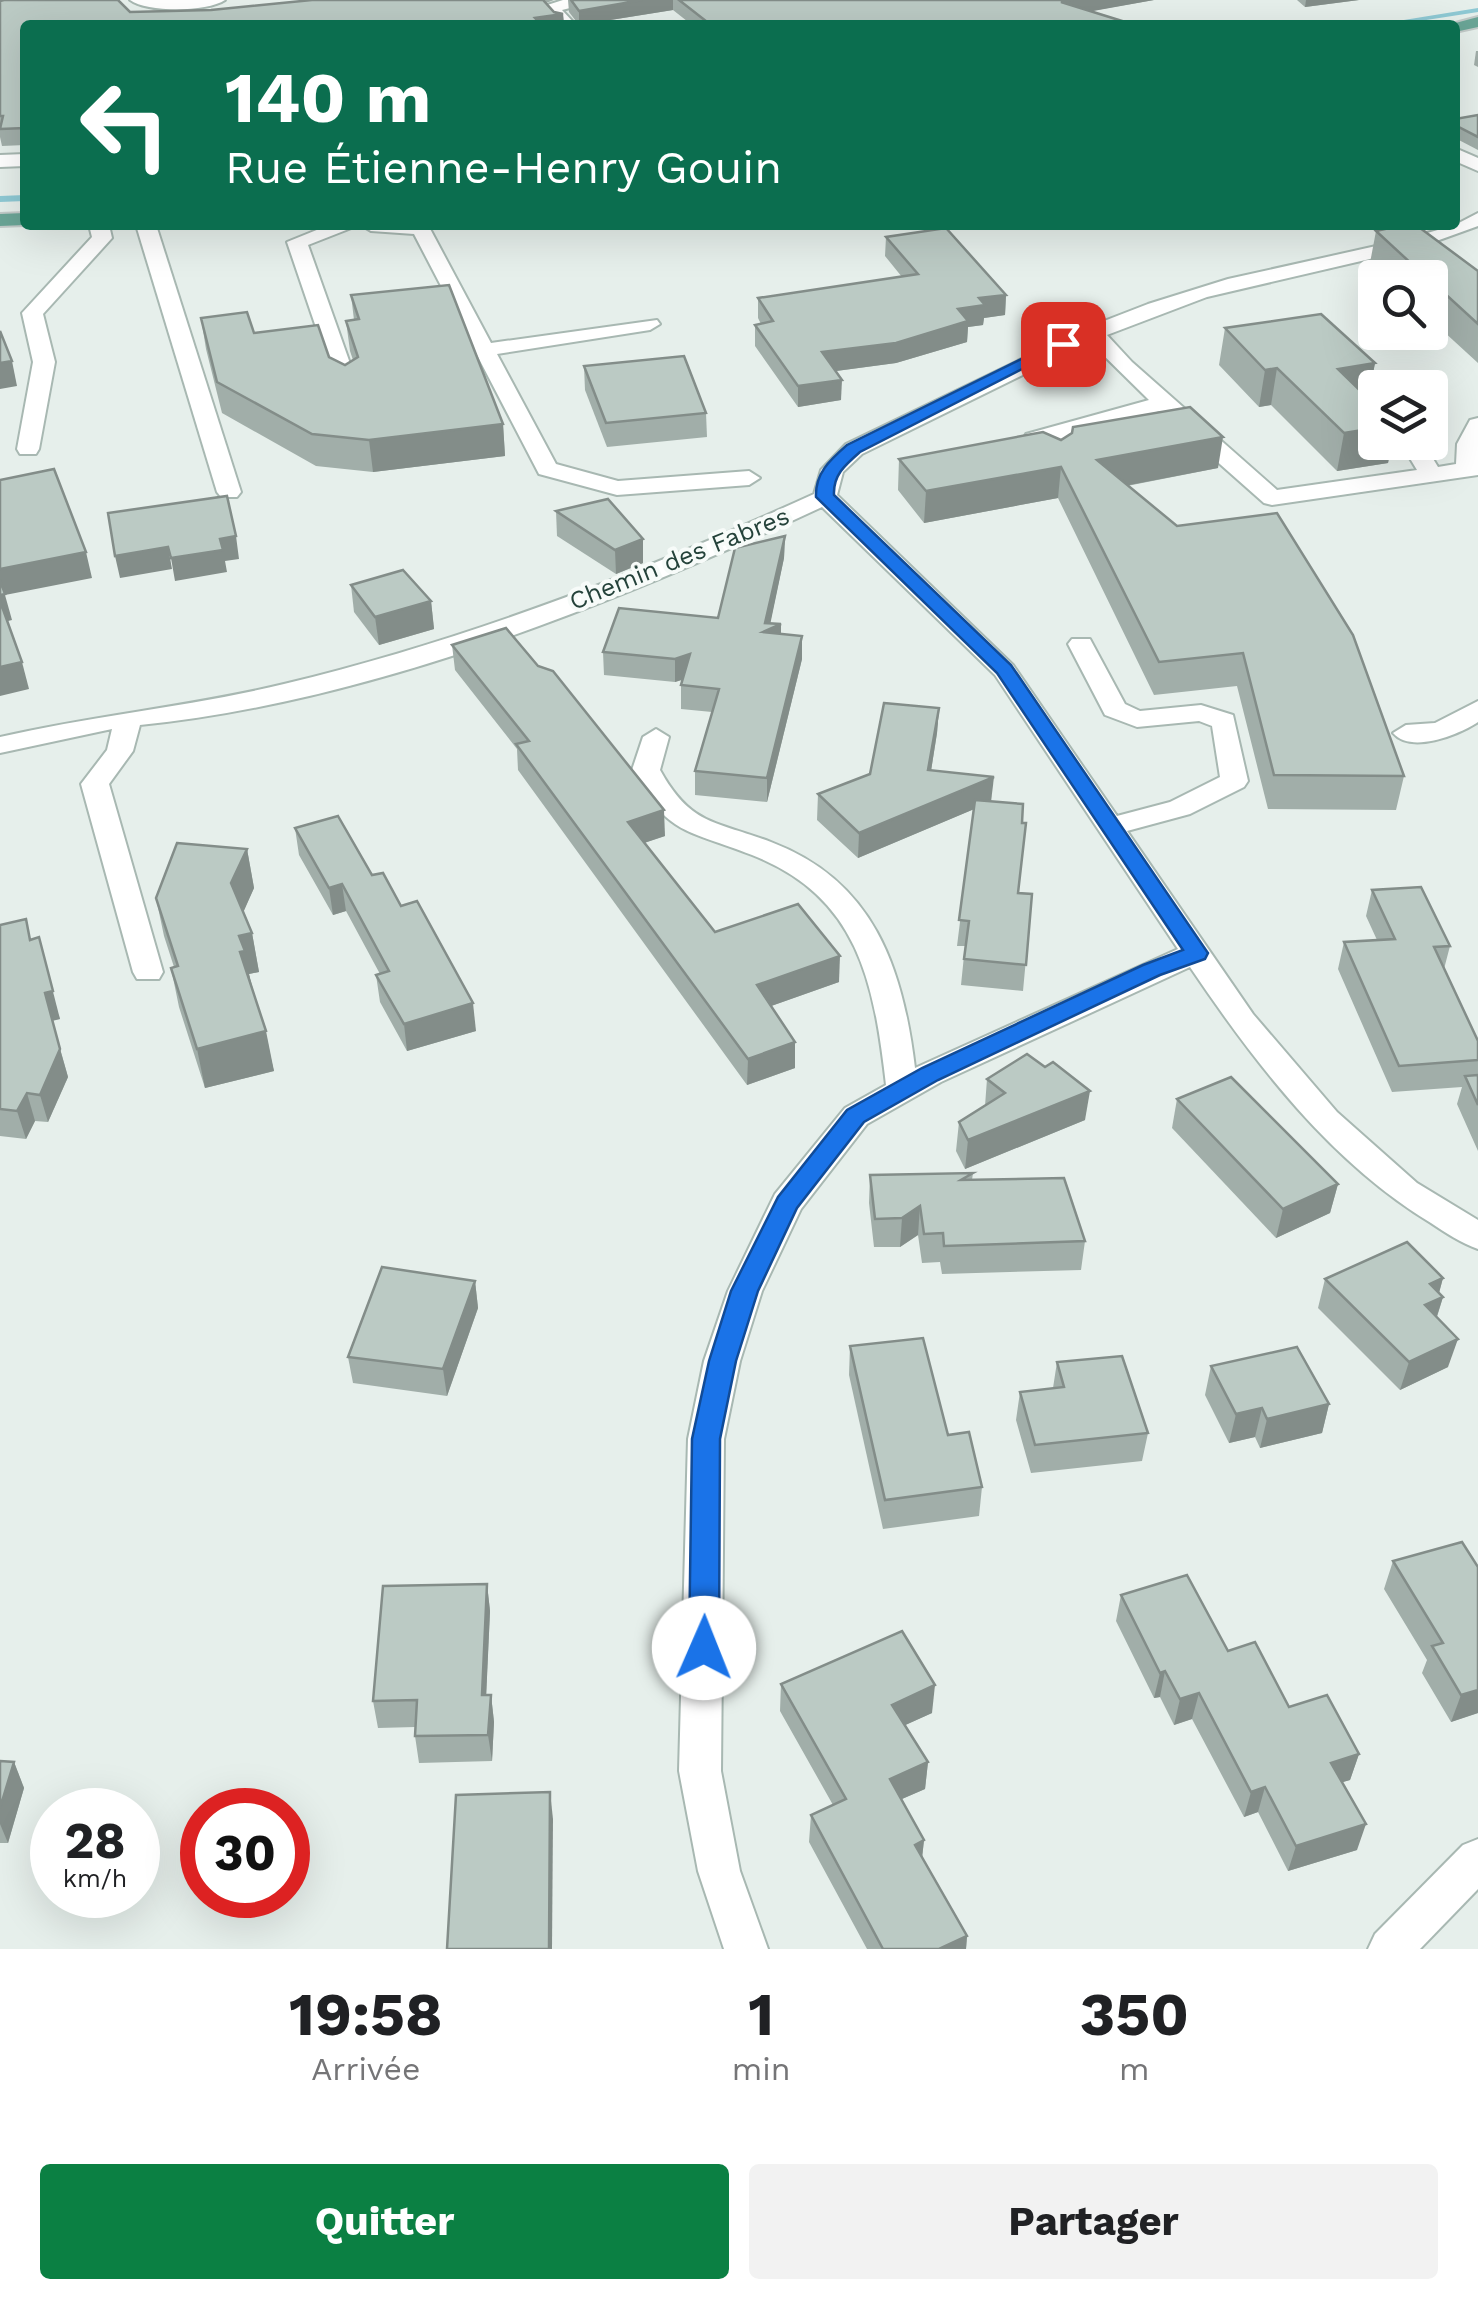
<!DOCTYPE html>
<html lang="fr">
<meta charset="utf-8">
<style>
:root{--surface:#fff;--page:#f2f2f2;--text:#202124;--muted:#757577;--accent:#0b8043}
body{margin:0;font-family:"Work Sans",sans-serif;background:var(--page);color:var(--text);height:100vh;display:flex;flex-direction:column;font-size:38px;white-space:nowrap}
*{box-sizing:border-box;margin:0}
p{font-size:32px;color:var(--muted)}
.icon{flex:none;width:55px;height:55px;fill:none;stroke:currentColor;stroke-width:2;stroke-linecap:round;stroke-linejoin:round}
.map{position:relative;height:1949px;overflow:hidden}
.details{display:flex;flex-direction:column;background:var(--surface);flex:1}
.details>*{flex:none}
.guide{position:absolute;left:20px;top:20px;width:1440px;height:210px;border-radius:10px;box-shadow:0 10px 40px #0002;background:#0b6e4f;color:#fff;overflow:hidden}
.buttons{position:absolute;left:1358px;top:260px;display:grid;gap:20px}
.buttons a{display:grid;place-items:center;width:90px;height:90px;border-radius:10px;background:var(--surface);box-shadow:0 10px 40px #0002;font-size:50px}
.speed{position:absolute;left:30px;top:1788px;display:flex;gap:20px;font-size:50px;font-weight:700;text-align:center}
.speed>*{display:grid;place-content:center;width:130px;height:130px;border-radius:50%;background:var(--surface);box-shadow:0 10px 40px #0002;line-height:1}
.speed small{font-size:25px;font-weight:400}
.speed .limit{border:15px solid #d22;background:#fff;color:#111}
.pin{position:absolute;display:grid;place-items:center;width:85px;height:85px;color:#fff;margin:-42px;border-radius:20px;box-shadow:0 5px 15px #0006}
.me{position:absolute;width:110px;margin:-55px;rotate:1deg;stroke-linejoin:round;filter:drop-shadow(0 0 8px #0008)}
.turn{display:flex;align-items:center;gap:35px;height:210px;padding:0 40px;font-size:45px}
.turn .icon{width:130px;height:130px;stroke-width:2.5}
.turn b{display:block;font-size:70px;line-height:85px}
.eta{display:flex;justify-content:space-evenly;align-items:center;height:170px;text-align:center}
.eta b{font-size:60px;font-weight:700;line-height:70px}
.action{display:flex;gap:20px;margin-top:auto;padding:20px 40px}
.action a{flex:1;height:115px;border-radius:10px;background:var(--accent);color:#fff;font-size:40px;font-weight:700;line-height:115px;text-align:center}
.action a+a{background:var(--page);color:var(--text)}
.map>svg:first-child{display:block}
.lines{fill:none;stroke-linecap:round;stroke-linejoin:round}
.stream{fill:#8ec9d4;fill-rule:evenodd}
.minor-casing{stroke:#a8b8b2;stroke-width:4}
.major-casing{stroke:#c2cac8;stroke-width:4}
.minor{fill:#fff;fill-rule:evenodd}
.major{fill:#6aa596;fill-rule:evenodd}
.wall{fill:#a1aea9}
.shaded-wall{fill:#838d89}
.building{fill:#bbcac4;stroke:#838d89;stroke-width:2.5}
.route{fill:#1a73e8;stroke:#114b97;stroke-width:2.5}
.labels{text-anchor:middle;stroke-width:8;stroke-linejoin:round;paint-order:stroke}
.far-street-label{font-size:25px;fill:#24423a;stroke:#f7fbf9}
</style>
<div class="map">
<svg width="1478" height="1949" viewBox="0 0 1478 1949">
<rect width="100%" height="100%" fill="#e6efeb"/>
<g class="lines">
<g class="stream">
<polygon points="1478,8 1478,12 1394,25 1373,25"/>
<polygon points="25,195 25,201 0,202 0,196"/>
</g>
<defs>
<g id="minor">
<path d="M 130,0 L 225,0 C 207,12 148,13 130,0 Z"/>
<polygon points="563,0 602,0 562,10 576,25 558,25 541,7"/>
<polygon points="1455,148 1478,158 1478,171 1455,161"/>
<polygon points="25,154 25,166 0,167 0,155"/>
<path d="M 1478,213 L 1478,226 L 1417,248 L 1207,297 L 1107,335 L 1132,362 L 1277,490 L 1417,470 L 1400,442 L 1423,442 L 1438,467 L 1456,464 L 1457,444 L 1470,420 L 1478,418 L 1478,475 L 1272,505 L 1264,503 L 1160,411 L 1050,442 L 1062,455 L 1059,460 L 1043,460 L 1023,439 L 1026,434 L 1149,400 L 1090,342 L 862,454 L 843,472 L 837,495 L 1013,665 L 1117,816 L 1170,802 L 1220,777 L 1212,726 L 1199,721 L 1137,727 L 1105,715 L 1068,644 L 1072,639 L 1090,639 L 1125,704 L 1140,711 L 1201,705 L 1233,715 L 1248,781 L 1244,787 L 1190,814 L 1127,831 L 1253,1014 L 1337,1112 L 1417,1183 L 1478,1220 L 1478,1249 C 1461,1243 1446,1233 1431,1223 C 1330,1162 1255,1063 1190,967 L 941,1082 L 867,1124 L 801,1209 L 762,1291 L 740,1361 L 724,1439 L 721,1771 L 740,1871 L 768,1949 L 724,1949 L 698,1871 L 679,1771 L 688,1439 L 704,1361 L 728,1291 L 775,1194 L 845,1108 L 886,1085 C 874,982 859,897 752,855 C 687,829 669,837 632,770 L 643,737 L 656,729 L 669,737 L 660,770 C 691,826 716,821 771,842 C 874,881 903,968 915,1068 L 1178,949 L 995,675 L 822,507 C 614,604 369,702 140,725 L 133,751 L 109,784 L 163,972 L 159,979 L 137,979 L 133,972 L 81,784 L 107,750 L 112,729 L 0,753 L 0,737 C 94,715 190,707 284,684 C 467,640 643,572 814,494 L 821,470 L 846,444 L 1086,328 L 1148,304 L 1228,279 L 1403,240 L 1455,225 Z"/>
<polygon points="89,225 109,225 112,238 43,314 55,362 39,449 36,454 20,454 17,449 33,362 22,313 92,237"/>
<polygon points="136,225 156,225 241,492 237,497 221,497 217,492"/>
<polygon points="329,225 359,225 308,245 358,386 347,393 336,386 287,242"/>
<polygon points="361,225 428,225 491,343 657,320 660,324 650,330 497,354 556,464 618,481 749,471 760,478 749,485 617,495 539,474 414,234 371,231"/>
<path d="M 1478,701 L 1478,722 C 1458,735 1411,754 1393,733 L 1406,725 L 1435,723 Z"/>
<polygon points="1478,1839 1478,1889 1420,1949 1368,1949 1375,1934 1463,1845"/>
</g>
<g id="major">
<polygon points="1478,17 1478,27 1455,32 1455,25 1448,25"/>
<polygon points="25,213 25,225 0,226 0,214"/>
</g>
</defs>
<use href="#minor" class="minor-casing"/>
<use href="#major" class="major-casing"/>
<use href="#minor" class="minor"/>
<use href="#major" class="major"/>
</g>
<g class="wall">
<polygon points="306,0 554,0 546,3 554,12 563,14 564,25 25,25 25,145 2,146 0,137 0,1 130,12 211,10 306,1"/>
<polygon points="568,0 1154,0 1091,11 1135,25 692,25 673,10 579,25 569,12"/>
<polygon points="1297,0 1359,0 1305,7"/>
<polygon points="1476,51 1478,51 1478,67 1474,65"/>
<polygon points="1478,115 1478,150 1455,138 1455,119"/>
<polygon points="1376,231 1478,271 1478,363 1430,319 1430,278 1385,278 1370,263"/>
<polygon points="886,237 1006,295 1005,315 984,318 983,325 968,327 967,342 896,363 836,371 841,400 798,407 755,346 755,325 761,324 758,318 758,298 902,277 885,256"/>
<polygon points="351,295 503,424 505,456 373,472 316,466 222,413 206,349 201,318 329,357 345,365 353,360 350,351 346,321 354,320"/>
<polygon points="1225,328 1375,363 1368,398 1375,442 1392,442 1388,463 1337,471 1271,405 1259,407 1219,365"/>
<polygon points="584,366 706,413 707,437 607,447 585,390"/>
<polygon points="899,459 1218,468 1127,486 1404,776 1396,810 1268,809 1237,686 1154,695 1058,498 924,523 898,490"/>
<polygon points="556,511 643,539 643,563 616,574 557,536"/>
<polygon points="785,536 784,558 770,623 781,624 781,634 802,659 767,802 695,795 695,771 712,712 681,709 681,685 682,680 675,682 604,675 603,652 718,618"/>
<polygon points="351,585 431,601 434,629 379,645 354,612"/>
<polygon points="452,645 665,836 644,843 715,932 839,982 771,1006 795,1042 795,1068 747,1085 518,770 517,749 455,670"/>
<polygon points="939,708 937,733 931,771 991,801 1018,893 1032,894 1023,991 961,985 965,946 957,946 974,809 858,858 817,820 818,794 870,774"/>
<polygon points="295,828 372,875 476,1031 407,1051 380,1002 376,975 380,974 346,911 333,915 299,855"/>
<polygon points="247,849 254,888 243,912 252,933 259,972 249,974 274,1071 205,1088 179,1007 171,968 174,967 164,936 156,898"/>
<polygon points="1372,890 1450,946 1444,969 1478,1041 1478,1151 1457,1104 1462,1087 1392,1092 1338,969 1344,942 1377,940 1366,916"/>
<polygon points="0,925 31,939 60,1019 52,1020 68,1077 48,1122 35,1121 26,1139 0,1136"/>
<polygon points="987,1079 1085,1120 965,1169 956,1151 959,1122 985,1106"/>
<polygon points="1177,1099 1338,1184 1330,1213 1276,1238 1172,1128"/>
<polygon points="973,1173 972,1180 1085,1241 1081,1270 942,1274 940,1262 922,1263 918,1235 900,1247 874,1247 869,1203 870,1175"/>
<polygon points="1443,1278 1439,1293 1443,1297 1437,1317 1448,1367 1400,1390 1318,1308 1325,1279"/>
<polygon points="475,1281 478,1308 447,1396 353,1383 348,1357"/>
<polygon points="850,1346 948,1435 982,1487 979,1516 883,1529 849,1375"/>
<polygon points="1057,1362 1148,1433 1142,1461 1031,1473 1016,1420 1020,1392 1053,1388"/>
<polygon points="1211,1366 1329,1404 1322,1433 1260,1448 1255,1437 1229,1443 1205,1395"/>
<polygon points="1393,1561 1478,1567 1478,1713 1451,1722 1422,1673 1427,1660 1384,1589"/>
<polygon points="487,1584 490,1611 486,1695 491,1695 494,1722 492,1761 419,1763 415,1736 415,1727 378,1728 373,1701"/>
<polygon points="1121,1595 1228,1651 1289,1707 1359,1754 1350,1780 1342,1782 1357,1850 1288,1871 1258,1812 1244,1817 1192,1719 1174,1725 1160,1697 1154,1698 1116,1621"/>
<polygon points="781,1684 932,1713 905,1725 928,1762 925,1789 902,1799 924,1840 922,1858 967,1936 966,1949 867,1949 809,1842 811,1815 833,1805 780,1711"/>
<polygon points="0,1761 14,1762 24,1788 8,1843 0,1843"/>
</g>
<g class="shaded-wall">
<polygon points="642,0 673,0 673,10 579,25 579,11"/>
<polygon points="1073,0 1154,0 1060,17 1061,2"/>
<polygon points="1306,0 1359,0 1305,7"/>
<polygon points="563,14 564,25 535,25 535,18"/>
<polygon points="1006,295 1005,315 984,318 983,325 968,327 967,342 896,363 821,373 822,352 958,309 979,298"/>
<polygon points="12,361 17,386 0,389 0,363"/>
<polygon points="1375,363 1368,400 1338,369"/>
<polygon points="1277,368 1271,405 1259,407 1265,370"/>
<polygon points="842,380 841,400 798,407 798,386"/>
<polygon points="503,424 505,456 373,472 369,440"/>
<polygon points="1375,428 1375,442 1392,442 1388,463 1337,471 1344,433"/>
<polygon points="1223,437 1218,468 1093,492 1097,460"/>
<polygon points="1061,467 1058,498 924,523 926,491"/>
<polygon points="236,536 239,559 225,561 227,572 175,581 171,558 220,539"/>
<polygon points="785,536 784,558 769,630 781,624 781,647 763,656 765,623"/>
<polygon points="643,539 643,563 616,574 615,550"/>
<polygon points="168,547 172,569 120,578 115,556"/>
<polygon points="86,552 92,578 5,595 12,620 4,622 0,604 0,569"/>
<polygon points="431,601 434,629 379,645 375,617"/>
<polygon points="802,636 802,659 767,802 767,778"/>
<polygon points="690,654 690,677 675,682 675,659"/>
<polygon points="22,662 29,689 0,696 0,667"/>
<polygon points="939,708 937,733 927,796 928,770"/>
<polygon points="994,777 991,802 858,858 859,833"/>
<polygon points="664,810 665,836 629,848 628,822"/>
<polygon points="247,849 254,888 239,922 231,883"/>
<polygon points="342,884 346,911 333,915 329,888"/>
<polygon points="252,933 259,972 249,974 252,990 240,952 239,936"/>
<polygon points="39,937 60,1019 52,1021 45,993"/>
<polygon points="840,956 839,982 757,1011 757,985"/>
<polygon points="473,1003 476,1031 407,1051 404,1024"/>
<polygon points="266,1031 274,1071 205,1088 197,1049"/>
<polygon points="795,1042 795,1068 747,1085 748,1059"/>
<polygon points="60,1049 68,1077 48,1122 40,1095"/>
<polygon points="1090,1091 1085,1120 965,1169 968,1140"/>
<polygon points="27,1093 35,1121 26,1139 17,1111"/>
<polygon points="1338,1184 1330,1213 1276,1238 1283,1209"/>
<polygon points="920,1206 918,1235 900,1247 902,1218"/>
<polygon points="1443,1278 1437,1300 1443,1297 1434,1325 1417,1333 1430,1284"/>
<polygon points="475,1281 478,1308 447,1396 443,1369"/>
<polygon points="1458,1339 1448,1367 1400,1390 1409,1362"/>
<polygon points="1329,1404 1322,1433 1260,1448 1267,1419"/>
<polygon points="1262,1408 1255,1437 1229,1443 1236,1414"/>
<polygon points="487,1584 490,1611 485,1722 482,1695"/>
<polygon points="1165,1671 1160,1697 1154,1698 1160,1673"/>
<polygon points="935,1685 932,1713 890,1732 892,1705"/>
<polygon points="1478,1690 1478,1713 1451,1722 1461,1695"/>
<polygon points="1199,1693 1192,1719 1174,1725 1180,1699"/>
<polygon points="491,1695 494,1722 492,1761 488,1735"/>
<polygon points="1359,1754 1350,1780 1323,1788 1331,1763"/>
<polygon points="14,1762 24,1788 8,1843 0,1824 0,1808"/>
<polygon points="928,1762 925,1789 888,1805 890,1779"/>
<polygon points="1265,1787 1258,1812 1244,1817 1251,1792"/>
<polygon points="550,1792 553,1819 552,1949 549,1949"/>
<polygon points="1366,1824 1357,1850 1288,1871 1296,1846"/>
<polygon points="924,1840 921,1867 915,1845"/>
<polygon points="967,1936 966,1949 939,1949"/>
</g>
<g class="building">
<polygon points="4,0 118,0 130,12 211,10 312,0 543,0 554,12 563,14 535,18 542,25 25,25 25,128 0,129 3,116 0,116 0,1"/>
<polygon points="571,0 642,0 579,11"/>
<polygon points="679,0 1073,0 1061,2 1135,25 711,25"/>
<polygon points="1478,115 1478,137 1455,125 1455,119"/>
<polygon points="1403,225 1416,225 1478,271 1478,324 1430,280 1430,278 1427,278 1376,231"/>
<polygon points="946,228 1006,295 979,298 985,305 958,309 968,321 896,343 822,352 842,380 798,386 755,325 773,321 758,298 918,274 886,237"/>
<polygon points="449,285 503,424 369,440 312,434 217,382 201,318 247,312 254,333 318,325 329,357 345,365 358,357 346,321 359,319 351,295"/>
<polygon points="1321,314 1375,363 1338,369 1375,405 1375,428 1344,433 1277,368 1265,370 1225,328"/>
<polygon points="0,331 12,361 0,363"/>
<polygon points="684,356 706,413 606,423 584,366"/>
<polygon points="1190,407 1223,437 1097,460 1177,526 1277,513 1353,635 1404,776 1274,775 1243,653 1159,662 1061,467 926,491 899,459 1043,432 1061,440 1072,433 1073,427"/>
<polygon points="54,469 86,552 0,569 0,480"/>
<polygon points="227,496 236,536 220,539 223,550 171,558 168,547 115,556 108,513"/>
<polygon points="608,499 643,539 615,550 556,511"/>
<polygon points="785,536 765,623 781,624 763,632 802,636 767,778 695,771 719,689 681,685 690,654 675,659 603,652 619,608 718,618 735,548"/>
<polygon points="403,570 431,601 375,617 351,585"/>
<polygon points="0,580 5,594 0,595"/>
<polygon points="0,601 22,662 0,667"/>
<polygon points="506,628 538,666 553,671 664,810 628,822 715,932 798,904 840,956 757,985 795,1042 748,1059 516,744 529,741 452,645"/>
<polygon points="884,703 939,708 928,770 994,777 859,833 818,794 870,774"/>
<polygon points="975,800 1023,804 1022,823 1026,823 1018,893 1032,894 1026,965 964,959 969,921 959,920"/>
<polygon points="338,816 372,875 383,873 401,906 417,901 473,1003 404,1024 376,975 389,971 342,884 329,888 295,828"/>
<polygon points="177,843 247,849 231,883 252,933 239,936 245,951 240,952 266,1031 197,1049 171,968 178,966 156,898"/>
<polygon points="1421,887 1450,946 1434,947 1478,1041 1478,1060 1399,1066 1344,942 1395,939 1372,890"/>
<polygon points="26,919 30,940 39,937 53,991 45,993 60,1049 40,1095 27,1093 17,1111 0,1109 0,925"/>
<polygon points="1027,1054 1045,1067 1053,1062 1090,1091 968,1140 959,1122 1005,1093 987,1079"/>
<polygon points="1478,1075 1478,1105 1465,1076"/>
<polygon points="1231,1077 1338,1184 1283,1209 1177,1099"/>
<polygon points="973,1173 961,1180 1064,1178 1085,1241 944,1246 943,1233 924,1234 920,1206 902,1218 875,1219 870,1175"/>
<polygon points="1407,1242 1443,1278 1430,1284 1443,1297 1425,1305 1458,1339 1409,1362 1325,1279"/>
<polygon points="382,1267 475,1281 443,1369 348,1357"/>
<polygon points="923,1338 948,1435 969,1432 982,1487 885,1500 850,1346"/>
<polygon points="1297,1347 1329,1404 1267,1419 1262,1408 1236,1414 1211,1366"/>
<polygon points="1122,1356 1148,1433 1035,1445 1020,1392 1064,1387 1057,1362"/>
<polygon points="1462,1542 1478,1567 1478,1690 1461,1695 1432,1646 1443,1643 1393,1561"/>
<polygon points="1187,1575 1228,1651 1255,1642 1289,1707 1327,1695 1359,1754 1331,1763 1366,1824 1296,1846 1265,1787 1251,1792 1199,1693 1180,1699 1165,1671 1160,1673 1121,1595"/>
<polygon points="487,1584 482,1695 491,1695 488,1735 415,1736 417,1700 373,1701 383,1586"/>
<polygon points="902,1631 935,1685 892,1705 928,1762 890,1779 924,1840 915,1845 967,1936 939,1949 883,1949 811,1815 846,1799 781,1684"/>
<polygon points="0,1761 14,1762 0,1808"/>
<polygon points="550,1792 549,1949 447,1949 456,1795"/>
</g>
<path class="route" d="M 1058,341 L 1071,344 L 860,452 C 845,465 833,475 834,495 L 1011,665 L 1208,953 L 1205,959 L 1160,975 L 938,1080 L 864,1122 L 797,1208 L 758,1291 L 736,1361 L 720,1439 L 719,1648 L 714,1657 L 704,1661 L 693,1657 L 689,1648 L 692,1439 L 709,1361 L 731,1291 L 778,1197 L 847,1110 L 922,1068 L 1143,965 L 1183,950 L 997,673 L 816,497 C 815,473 830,460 847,445 Z"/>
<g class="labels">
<g class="far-street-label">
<text transform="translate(679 558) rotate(-22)" y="9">Chemin des Fabres</text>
</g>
</g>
</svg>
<div class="buttons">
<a><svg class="icon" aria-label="search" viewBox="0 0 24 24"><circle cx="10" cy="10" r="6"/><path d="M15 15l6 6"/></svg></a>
<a><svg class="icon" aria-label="layers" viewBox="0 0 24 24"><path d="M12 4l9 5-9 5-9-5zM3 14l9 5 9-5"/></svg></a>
</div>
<div class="speed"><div>28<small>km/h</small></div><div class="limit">30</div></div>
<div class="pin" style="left:1063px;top:344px;background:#d93025"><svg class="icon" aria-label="arrive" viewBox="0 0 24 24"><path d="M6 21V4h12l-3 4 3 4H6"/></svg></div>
<svg class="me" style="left:704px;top:1648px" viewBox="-20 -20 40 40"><circle r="19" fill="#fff"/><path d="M0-13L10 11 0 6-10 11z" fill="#1a73e8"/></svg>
<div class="guide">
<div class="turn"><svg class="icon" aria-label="left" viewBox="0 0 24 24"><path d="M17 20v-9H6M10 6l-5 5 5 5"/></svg><div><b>140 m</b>Rue Étienne-Henry Gouin</div></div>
</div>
</div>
<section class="details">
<div class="eta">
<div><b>19:58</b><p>Arrivée</p></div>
<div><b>1</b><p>min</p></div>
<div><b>350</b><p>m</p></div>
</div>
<div class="action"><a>Quitter</a><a>Partager</a></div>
</section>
